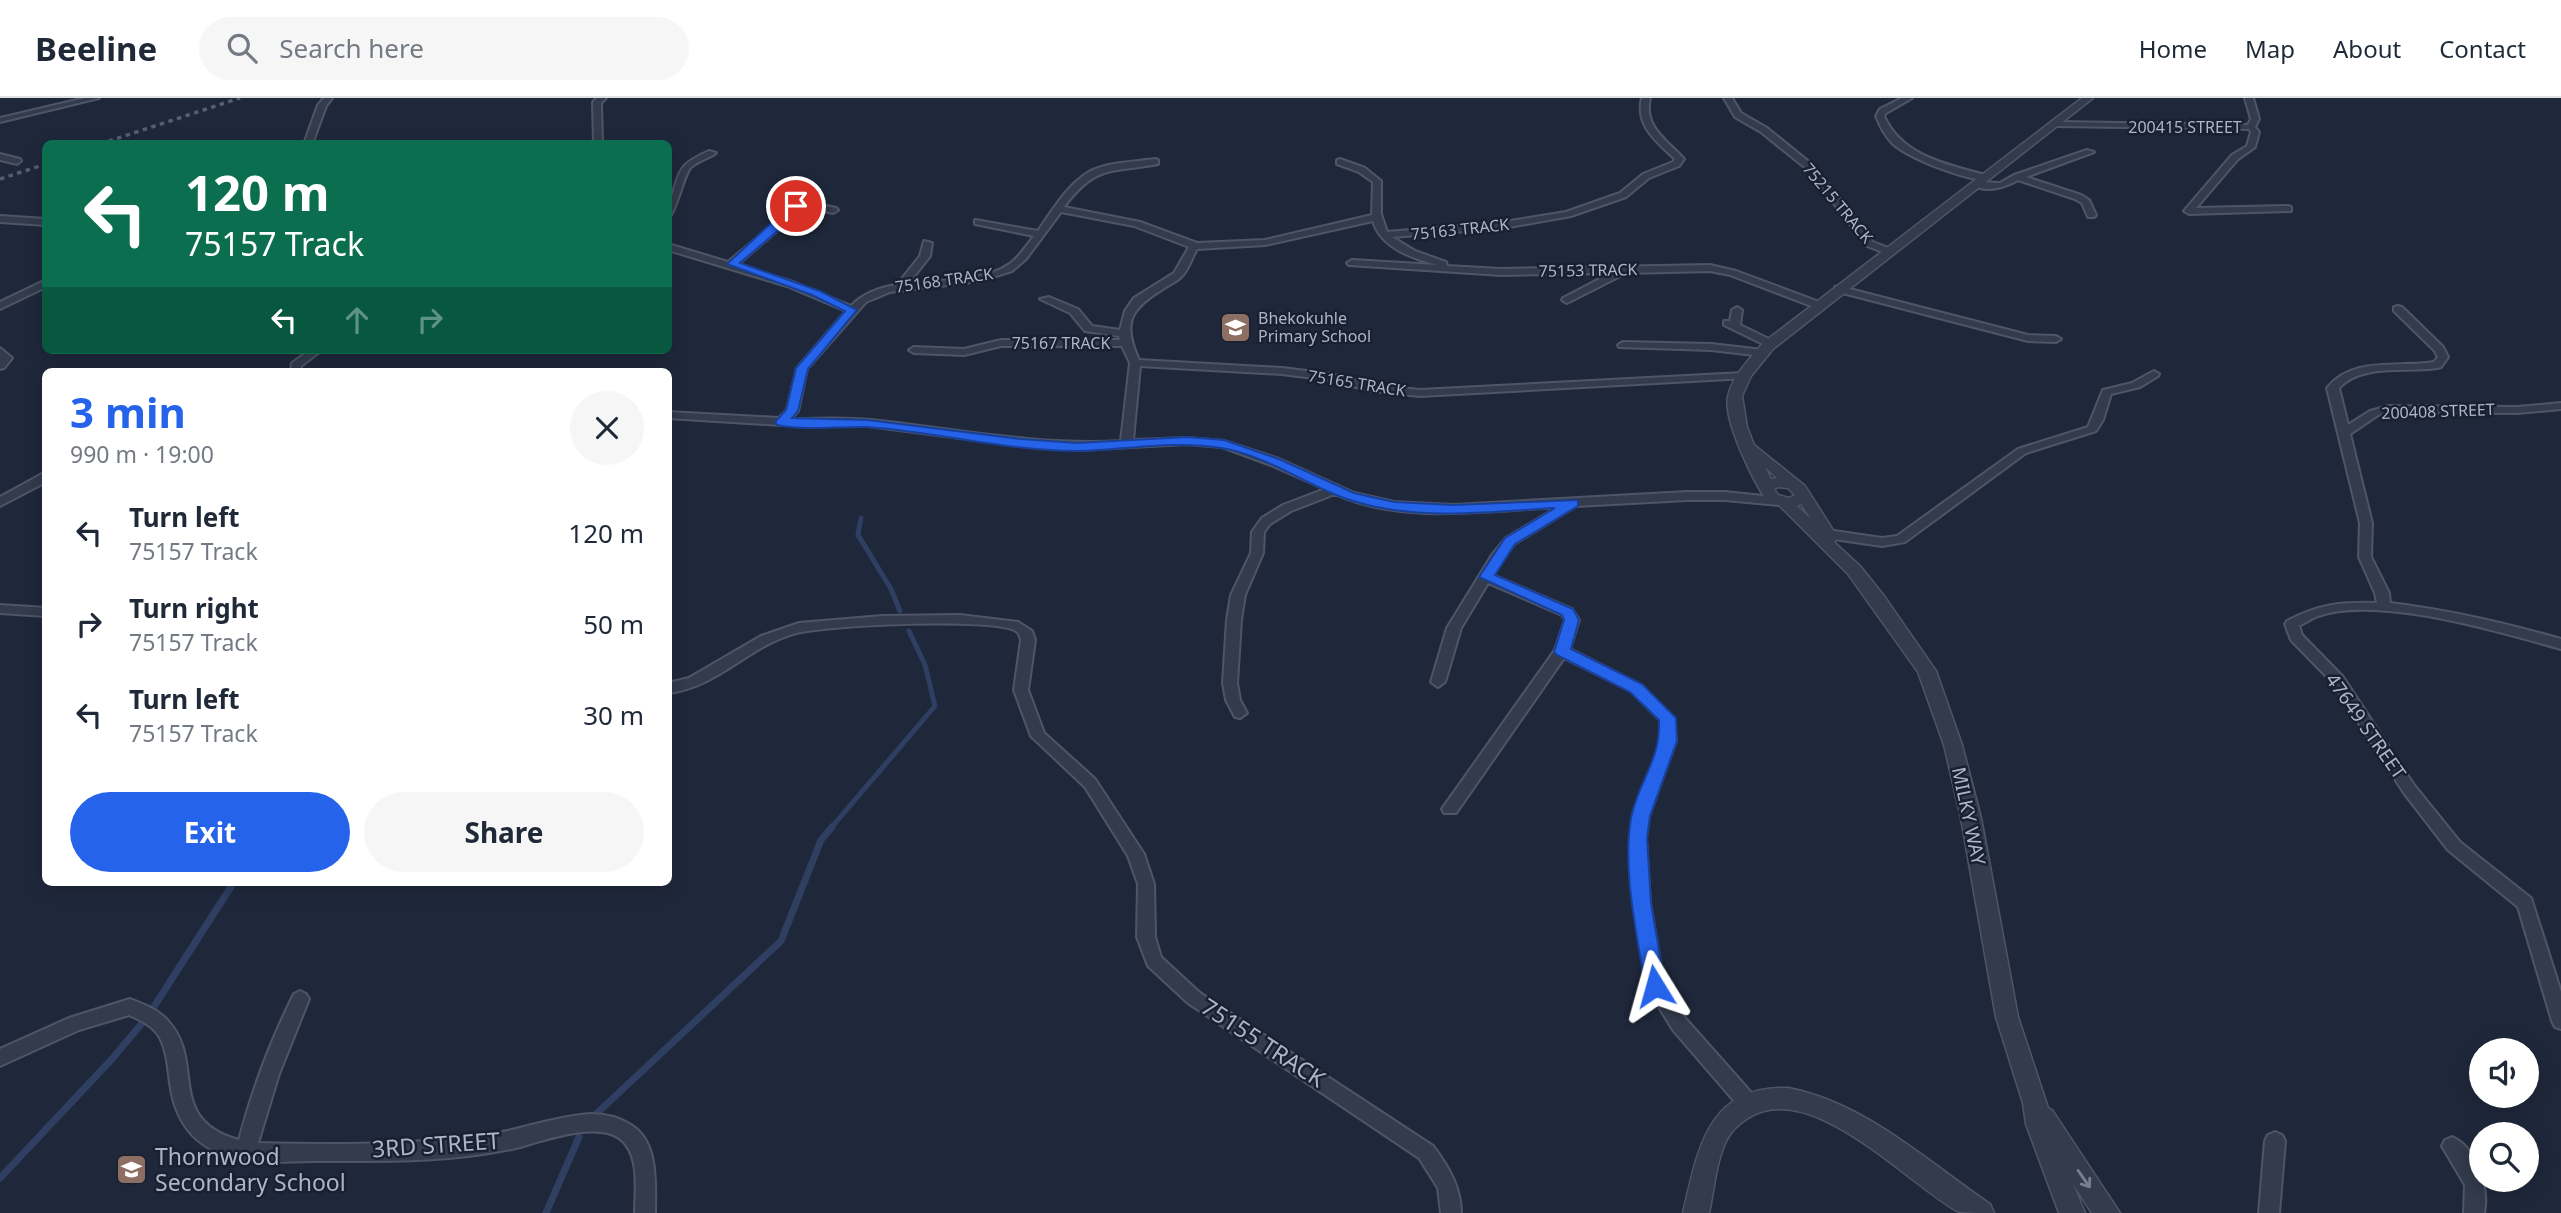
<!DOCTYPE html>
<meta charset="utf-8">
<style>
:root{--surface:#fff;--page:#f6f6f7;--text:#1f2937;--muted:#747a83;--line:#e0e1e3;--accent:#2563eb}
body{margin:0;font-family:"Noto Sans",sans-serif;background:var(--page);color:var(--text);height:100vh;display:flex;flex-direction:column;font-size:26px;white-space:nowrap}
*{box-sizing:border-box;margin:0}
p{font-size:23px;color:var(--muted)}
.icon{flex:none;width:38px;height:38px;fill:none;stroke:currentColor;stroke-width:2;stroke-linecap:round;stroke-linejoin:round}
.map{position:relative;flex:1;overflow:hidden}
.sheet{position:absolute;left:42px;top:270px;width:630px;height:518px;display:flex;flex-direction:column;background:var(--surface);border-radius:10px;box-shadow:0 4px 18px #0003}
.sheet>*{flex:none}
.top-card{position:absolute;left:42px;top:42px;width:630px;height:214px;border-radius:10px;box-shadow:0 4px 18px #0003;background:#0b6e4f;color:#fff;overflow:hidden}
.buttons{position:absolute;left:2469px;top:940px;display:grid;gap:14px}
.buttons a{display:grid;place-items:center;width:70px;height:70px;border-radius:50%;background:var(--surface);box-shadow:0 4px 18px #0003;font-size:35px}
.pin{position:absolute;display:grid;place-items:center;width:60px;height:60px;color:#fff;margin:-30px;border:4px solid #fff;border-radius:50%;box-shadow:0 2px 7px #0007}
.me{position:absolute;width:77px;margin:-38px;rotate:352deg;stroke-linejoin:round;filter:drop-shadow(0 0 5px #0008)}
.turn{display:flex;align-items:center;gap:24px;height:147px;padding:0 28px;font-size:32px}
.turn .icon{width:91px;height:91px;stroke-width:2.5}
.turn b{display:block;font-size:49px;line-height:60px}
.lanes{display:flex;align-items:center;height:66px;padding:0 28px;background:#0003;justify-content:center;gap:35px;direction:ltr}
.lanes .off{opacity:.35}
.round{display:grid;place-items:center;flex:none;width:74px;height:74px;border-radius:37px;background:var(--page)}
.headline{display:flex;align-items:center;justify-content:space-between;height:119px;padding:0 28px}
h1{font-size:42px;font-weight:700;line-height:52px;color:var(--accent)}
.cta{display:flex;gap:14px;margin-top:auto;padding:14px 28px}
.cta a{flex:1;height:80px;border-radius:42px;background:var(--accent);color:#fff;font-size:28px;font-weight:700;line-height:80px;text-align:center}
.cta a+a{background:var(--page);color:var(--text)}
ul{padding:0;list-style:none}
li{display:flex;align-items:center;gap:21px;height:91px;padding:0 28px}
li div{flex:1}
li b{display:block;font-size:26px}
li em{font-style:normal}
header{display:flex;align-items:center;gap:42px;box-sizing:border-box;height:98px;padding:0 35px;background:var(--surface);border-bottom:2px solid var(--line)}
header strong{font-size:33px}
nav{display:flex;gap:38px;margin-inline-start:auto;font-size:24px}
.search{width:490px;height:63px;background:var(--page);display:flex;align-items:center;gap:18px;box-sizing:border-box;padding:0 24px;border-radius:38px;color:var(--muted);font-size:26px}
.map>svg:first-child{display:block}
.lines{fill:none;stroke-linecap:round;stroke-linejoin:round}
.stream-far2{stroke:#2f3f62;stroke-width:4.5}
.stream-far1{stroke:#2f3f62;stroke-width:5}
.stream{stroke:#2f3f62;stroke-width:7}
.minor-casing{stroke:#4e5566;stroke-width:4}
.tertiary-casing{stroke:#4e5566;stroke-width:3}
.minor{fill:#333b4c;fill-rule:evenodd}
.tertiary{fill:#333b4c;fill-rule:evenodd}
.rail{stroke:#555e73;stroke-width:3.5;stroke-dasharray:4.5 4.5;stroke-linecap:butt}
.oneway{stroke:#777e90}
.route{fill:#2563eb;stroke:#184099;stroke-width:2}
.labels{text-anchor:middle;stroke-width:5;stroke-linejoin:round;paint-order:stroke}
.far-street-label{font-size:16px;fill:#aeb5c8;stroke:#192030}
.far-poi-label{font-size:16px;fill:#aeb5c8;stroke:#192030;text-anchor:start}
.street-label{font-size:19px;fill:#aeb5c8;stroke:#192030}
.near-street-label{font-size:23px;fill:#aeb5c8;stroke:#192030}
.near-poi-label{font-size:23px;fill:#aeb5c8;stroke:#192030;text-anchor:start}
</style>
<header>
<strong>Beeline</strong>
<div class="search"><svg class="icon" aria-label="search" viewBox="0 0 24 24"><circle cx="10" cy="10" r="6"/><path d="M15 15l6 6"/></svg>Search here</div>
<nav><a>Home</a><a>Map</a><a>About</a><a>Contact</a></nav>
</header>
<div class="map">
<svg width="2561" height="1115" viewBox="0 0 2561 1115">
<rect width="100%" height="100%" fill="#1f283b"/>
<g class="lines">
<polyline class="stream-far2" points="860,427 861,420"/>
<g class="stream-far1">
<polyline points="860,425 858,437 891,491 900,513"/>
<polyline points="831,730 935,608 925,567 909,533"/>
</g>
<g class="stream">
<polyline points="594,1018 781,843 821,742 832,729"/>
<polyline points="0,1080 112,961 148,918 234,784"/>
<polyline points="546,1115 579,1039"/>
</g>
<defs>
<g id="minor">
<polygon points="85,0 99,0 0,24 0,20"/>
<polygon points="324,0 332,0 326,8 312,46 304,46 318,7"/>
<polygon points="597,0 606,0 601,5 602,46 594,46 593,4"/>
<path d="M 1642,0 L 1650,0 C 1643,29 1667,42 1684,61 L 1679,68 L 1649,80 L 1626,99 L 1571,118 L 1504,130 L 1392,139 L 1415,153 L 1446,164 L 1447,168 L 1501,171 L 1710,167 L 1736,173 L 1822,205 L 1822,209 L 1814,209 L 1730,177 L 1710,173 L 1626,175 L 1567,205 L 1562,202 L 1563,200 L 1611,175 L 1501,177 L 1349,167 L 1347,165 L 1352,162 L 1437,167 C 1412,160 1381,150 1373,123 L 1265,147 L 1197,151 C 1192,159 1188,173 1181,179 C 1176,184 1168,187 1163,191 C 1130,211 1122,225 1139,262 L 1282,270 L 1331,276 L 1372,287 L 1420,292 L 1743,275 L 1748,278 L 1747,280 L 1420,298 L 1371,293 L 1330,282 L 1282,276 L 1140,268 L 1133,342 L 1187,340 L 1224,343 L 1279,361 L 1354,395 L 1394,404 L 1454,407 L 1687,394 L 1725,394 L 1783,400 L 1785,403 L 1783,406 L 1779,407 L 1725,402 L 1687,402 L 1576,408 L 1514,446 L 1493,477 L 1572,511 L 1579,522 L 1570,551 L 1641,587 L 1674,620 L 1676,643 L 1649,718 L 1646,740 L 1650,805 L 1664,886 L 1685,920 L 1756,1000 L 1759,1006 L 1756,1012 L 1749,1015 L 1742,1012 L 1673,932 L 1646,888 L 1634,805 L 1630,740 L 1633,718 L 1662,643 L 1660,622 L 1631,593 L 1564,560 L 1456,715 L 1444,715 L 1442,711 L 1555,552 L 1565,522 L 1562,517 L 1488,485 L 1461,530 L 1445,584 L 1438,589 L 1431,584 L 1447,530 L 1492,457 L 1506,440 L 1558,409 C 1488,413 1401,426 1335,396 L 1291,413 L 1270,426 L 1264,434 L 1263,455 L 1245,497 L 1241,522 L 1237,585 L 1240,602 L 1247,615 L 1240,620 L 1235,619 L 1226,602 L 1223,585 L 1227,522 L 1231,497 L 1251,455 L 1252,434 L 1262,420 L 1283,407 L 1325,391 L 1271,367 L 1222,349 L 1187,346 L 1077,352 L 1021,348 L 868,328 L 782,327 L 668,320 L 668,314 L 779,320 L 787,312 L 797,270 L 846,213 L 787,188 L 668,152 L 668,146 L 728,164 L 779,122 L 791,107 L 808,104 L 836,110 L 838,112 L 833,115 L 808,110 L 797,111 L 785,126 L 737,167 L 793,184 L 851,208 C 862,196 880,189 897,187 L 920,158 L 924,143 L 932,145 L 930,158 L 908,186 C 935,182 985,183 1008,167 C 1019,160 1026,148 1034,138 L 975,126 L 975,122 L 1038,133 C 1052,113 1067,87 1089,74 C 1107,64 1134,64 1155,61 L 1158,62 L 1158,66 C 1111,75 1096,66 1064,109 L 1140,124 L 1197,145 L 1265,142 L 1372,117 L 1373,84 L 1359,74 L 1337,66 L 1337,62 L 1340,61 L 1365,70 L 1381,83 L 1381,116 L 1387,134 L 1504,124 L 1566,114 L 1620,95 L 1643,76 L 1673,64 L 1675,61 C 1657,44 1635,28 1642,0 ZM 1061,114 L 1134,128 L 1189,149 L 1174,175 L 1134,200 L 1125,213 L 1120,232 L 1092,228 L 1078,211 L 1049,199 L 1040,201 L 1070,215 L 1085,233 L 1119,238 L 1120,242 L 1001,242 L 964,251 L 914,249 L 909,252 L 914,255 L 964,257 L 1001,248 L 1122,248 L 1130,265 L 1121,343 C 1037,348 955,331 871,322 C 845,319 818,321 791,321 L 798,313 L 807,271 L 866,204 L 890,194 L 980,183 L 1012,173 L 1026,161 Z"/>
<polygon points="1724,0 1732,0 1741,15 1767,30 1814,68 1873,144 1891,151 1891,155 1885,155 1867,148 1808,72 1761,34 1735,19"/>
<path d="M 1902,0 L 1912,0 L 1886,15 L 1884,18 C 1902,59 1949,67 1989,78 L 1989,82 C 1967,83 1910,61 1893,46 C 1885,38 1880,28 1876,18 L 1880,11 Z"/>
<polygon points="2245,0 2253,0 2259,21 2255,29 2259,34 2255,49 2238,61 2196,110 2288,108 2291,109 2291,113 2189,116 2184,113 2232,57 2247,48 2251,34 2249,31 2058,28 2054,26 2058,24 2248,27 2251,21"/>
<path d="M 2087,52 L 2094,54 L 2026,79 L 2081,97 L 2089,102 L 2096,117 L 2094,119 L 2088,119 L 2082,105 L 2075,101 L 2018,82 C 2004,90 1986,95 1972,87 L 1976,84 L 2000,85 L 2014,77 Z"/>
<path d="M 709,53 L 716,55 C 709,60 698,63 691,69 C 684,76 679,104 671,117 L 668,118 C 668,109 670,103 673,95 C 680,68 684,64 709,53 Z"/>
<polygon points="0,56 20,61 21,63 17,66 0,62"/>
<polygon points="0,118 46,121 46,127 0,124"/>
<polygon points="46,182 46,189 0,211 0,204"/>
<polygon points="1838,188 2028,237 2056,238 2061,241 2056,244 2028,243 1835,193 1835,189"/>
<path d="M 2398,208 L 2402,209 L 2443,249 L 2448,259 L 2441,269 L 2437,270 C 2406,275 2362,265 2339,290 L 2348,327 L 2370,313 L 2389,308 L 2517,309 L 2561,305 L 2561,311 L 2517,315 L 2389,314 L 2378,317 L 2350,336 L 2372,425 L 2371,459 L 2389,495 L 2390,505 C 2448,512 2505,525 2561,541 L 2561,551 C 2500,534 2378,497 2318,518 C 2312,520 2305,525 2299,528 L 2302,537 L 2343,579 L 2414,687 L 2460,744 L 2531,800 L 2561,894 L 2561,931 L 2555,929 L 2552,923 L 2518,809 L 2448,752 L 2404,695 L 2333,585 L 2291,542 L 2285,526 L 2287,523 C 2320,506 2340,504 2377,505 L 2375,495 L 2359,459 L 2360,425 L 2327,290 C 2353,258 2398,270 2434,264 L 2438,259 L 2434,252 L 2394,213 L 2394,209 Z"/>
<polygon points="1737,209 1742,212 1740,227 1775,244 1775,248 1767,248 1724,227 1724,223 1730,223 1732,212"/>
<polygon points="1623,244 1711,246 1763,252 1768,255 1763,258 1711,252 1619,249 1618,247"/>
<polygon points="0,250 12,260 4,270 0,271"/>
<polygon points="310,252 322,252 301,268 301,273 291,273 292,265"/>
<polygon points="2154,273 2159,276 2158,278 2140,289 2111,296 2103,322 2096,333 2026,355 1905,444 1882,448 1827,440 1821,436 1827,432 1882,440 1897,438 2018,351 2088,329 2103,292 2132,285"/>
<polygon points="42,376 46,376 46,384 0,408 0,399"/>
<polygon points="0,507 46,510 46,518 0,515"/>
<path d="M 960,517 L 1018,524 L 1032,533 L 1035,542 L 1028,592 L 1044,635 L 1095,681 L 1144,756 L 1154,786 L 1155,839 L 1161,859 L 1200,895 L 1433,1048 C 1448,1068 1461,1089 1461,1115 L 1441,1115 L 1438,1090 L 1419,1060 L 1188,905 L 1148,868 L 1137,839 L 1138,786 L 1128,758 L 1085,689 L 1031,638 L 1014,592 L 1021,542 C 1020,538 1020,536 1016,533 C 995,519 821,527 793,536 C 748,549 716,590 668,595 L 668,585 L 689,580 L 761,538 L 799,525 L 882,518 Z"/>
<path d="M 300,893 L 306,896 L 309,901 L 279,976 L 258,1045 C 333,1047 411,1047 486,1037 C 521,1032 555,1018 590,1016 C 604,1016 619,1019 631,1027 C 659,1044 655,1086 655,1115 L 635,1115 C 635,1091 641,1056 619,1040 C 595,1024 545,1042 520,1049 C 454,1065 381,1063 313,1063 C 291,1063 266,1066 244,1062 C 200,1054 176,1030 170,985 C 168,970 167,952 159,938 C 152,927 140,922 129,917 L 79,932 L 0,968 L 0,951 L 69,920 L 130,901 C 143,906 159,912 168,923 C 206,964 164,1021 239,1042 C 252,992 271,942 294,896 Z"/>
<polygon points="2275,1034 2282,1037 2285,1043 2279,1115 2259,1115 2265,1043 2268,1037"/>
<path d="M 2452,1039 C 2477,1049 2489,1091 2484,1115 L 2464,1115 L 2465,1087 L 2442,1048 L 2445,1042 Z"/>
</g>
<g id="tertiary">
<path d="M 2082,0 L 2093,0 L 1773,251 L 1751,278 L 1742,298 L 1747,329 L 1754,347 L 1805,388 L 1838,440 L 1834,444 L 1860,468 L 1884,498 L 1936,573 L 1962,647 L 1981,720 L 2018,919 L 2048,1010 L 2052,1012 L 2120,1115 L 2092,1115 L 2073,1086 L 2085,1115 L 2059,1115 L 2026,1026 L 2023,1005 L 1996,919 L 1961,720 L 1944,647 L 1918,574 L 1848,476 L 1778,406 L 1767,403 C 1754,384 1723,323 1728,299 C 1732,278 1750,261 1763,245 ZM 1765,369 L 1777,380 L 1771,381 ZM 1778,389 L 1788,390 L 1795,397 L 1789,400 L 1778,397 L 1774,391 ZM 1801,406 L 1811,421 L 1797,408 Z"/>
<path d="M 1788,990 C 1864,1004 1928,1064 1990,1106 L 1994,1115 C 1983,1115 1966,1115 1957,1113 C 1907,1085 1811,980 1748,1020 C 1740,1025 1731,1033 1726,1043 C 1716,1064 1714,1092 1709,1115 L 1683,1115 C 1698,1052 1707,987 1788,990 Z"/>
</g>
</defs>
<use href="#minor" class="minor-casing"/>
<use href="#tertiary" class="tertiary-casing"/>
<use href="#minor" class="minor"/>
<use href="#tertiary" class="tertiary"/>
<g class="rail">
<polyline points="100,46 240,0"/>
<polyline points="0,81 46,66"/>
</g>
</g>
<defs><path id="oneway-shaft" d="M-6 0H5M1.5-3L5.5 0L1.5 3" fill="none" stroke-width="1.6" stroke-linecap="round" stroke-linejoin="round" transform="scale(1.75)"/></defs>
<use class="oneway" href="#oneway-shaft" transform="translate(2084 1081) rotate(55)"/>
<path class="route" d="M 792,106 L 801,108 L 786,126 L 740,165 L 820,193 L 857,212 L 808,271 L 798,313 L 792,320 L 868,322 L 1021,341 L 1077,345 L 1187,339 L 1224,342 L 1279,361 L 1354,395 L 1394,404 L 1454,407 L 1578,402 L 1578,408 L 1515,446 L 1495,477 L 1573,511 L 1579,522 L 1571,551 L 1642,586 L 1676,620 L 1677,643 L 1650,718 L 1647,740 L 1651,805 L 1665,888 L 1662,894 L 1655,896 L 1648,894 L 1645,888 C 1637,836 1622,772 1631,720 C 1638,684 1661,662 1659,622 L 1630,594 L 1557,557 L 1554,554 L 1564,522 L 1562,517 L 1479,479 L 1505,440 L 1555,410 C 1486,414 1410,424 1344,400 C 1303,385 1265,357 1221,350 C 1175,342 1125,352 1078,353 C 1007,353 938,334 867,329 C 838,328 806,333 777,327 L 775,324 L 786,312 L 796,270 L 845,213 L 812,197 L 727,166 Z"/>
<defs>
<symbol id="school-square" viewBox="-11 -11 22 22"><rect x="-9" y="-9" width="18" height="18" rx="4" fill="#8d6e63" stroke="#192030"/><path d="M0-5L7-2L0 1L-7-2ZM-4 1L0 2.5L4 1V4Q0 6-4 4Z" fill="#fff"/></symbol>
</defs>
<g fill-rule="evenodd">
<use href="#school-square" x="1218" y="212" width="35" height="35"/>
<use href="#school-square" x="114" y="1054" width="35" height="35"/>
</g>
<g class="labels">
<g class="far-street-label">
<text x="2185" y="35">200415 STREET</text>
<text transform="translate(1838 105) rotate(50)" y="6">75215 TRACK</text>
<text transform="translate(1460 131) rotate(-6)" y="6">75163 TRACK</text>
<text transform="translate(1588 172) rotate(-1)" y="6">75153 TRACK</text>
<text transform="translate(944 182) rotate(-8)" y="6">75168 TRACK</text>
<text x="1061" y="251">75167 TRACK</text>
<text transform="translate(1357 285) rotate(9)" y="6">75165 TRACK</text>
<text transform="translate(2438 313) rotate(-2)" y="6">200408 STREET</text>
</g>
<g class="far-poi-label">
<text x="1258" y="226">Bhekokuhle<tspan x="1258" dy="18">Primary School</tspan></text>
</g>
<g class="street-label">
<text transform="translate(2366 628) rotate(55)" y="7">47649 STREET</text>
<text transform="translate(1969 718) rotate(78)" y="7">MILKY WAY</text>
</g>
<g class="near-street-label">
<text transform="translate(1263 945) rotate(33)" y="8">75155 TRACK</text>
<text transform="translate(436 1047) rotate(-4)" y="8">3RD STREET</text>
</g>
<g class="near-poi-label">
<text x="155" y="1067">Thornwood<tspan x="155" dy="26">Secondary School</tspan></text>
</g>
</g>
</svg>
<div class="buttons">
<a><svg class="icon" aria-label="sound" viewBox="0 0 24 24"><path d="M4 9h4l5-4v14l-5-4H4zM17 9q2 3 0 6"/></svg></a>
<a><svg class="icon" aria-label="search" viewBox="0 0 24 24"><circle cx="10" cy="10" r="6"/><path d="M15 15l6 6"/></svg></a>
</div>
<div class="pin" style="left:796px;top:108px;background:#d93025"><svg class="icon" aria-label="arrive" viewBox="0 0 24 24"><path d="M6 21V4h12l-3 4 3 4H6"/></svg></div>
<svg class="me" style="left:1655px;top:888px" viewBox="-20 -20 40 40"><path d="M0-17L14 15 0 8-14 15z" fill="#2563eb" stroke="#fff" stroke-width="4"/></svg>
<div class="top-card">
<div class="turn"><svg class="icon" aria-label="left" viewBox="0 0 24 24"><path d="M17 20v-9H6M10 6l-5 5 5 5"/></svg><div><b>120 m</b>75157 Track</div></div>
<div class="lanes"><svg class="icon" aria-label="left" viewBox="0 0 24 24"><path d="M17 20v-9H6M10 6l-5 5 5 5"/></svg><svg class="icon off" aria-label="ahead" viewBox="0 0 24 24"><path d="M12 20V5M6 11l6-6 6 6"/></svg><svg class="icon off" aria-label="right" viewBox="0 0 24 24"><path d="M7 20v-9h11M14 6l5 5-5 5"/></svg></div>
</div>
<section class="sheet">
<div class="headline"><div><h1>3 min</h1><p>990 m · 19:00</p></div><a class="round"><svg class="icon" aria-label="close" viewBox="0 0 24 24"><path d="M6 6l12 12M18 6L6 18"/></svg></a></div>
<ul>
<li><svg class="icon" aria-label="left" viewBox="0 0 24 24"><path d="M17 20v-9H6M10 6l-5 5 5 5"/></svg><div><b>Turn left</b><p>75157 Track</p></div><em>120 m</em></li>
<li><svg class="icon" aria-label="right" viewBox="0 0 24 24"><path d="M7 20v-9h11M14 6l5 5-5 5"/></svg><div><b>Turn right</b><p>75157 Track</p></div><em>50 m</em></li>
<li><svg class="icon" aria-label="left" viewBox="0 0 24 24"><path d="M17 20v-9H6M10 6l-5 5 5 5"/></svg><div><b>Turn left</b><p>75157 Track</p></div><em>30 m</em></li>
</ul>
<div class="cta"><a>Exit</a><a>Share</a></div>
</section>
</div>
